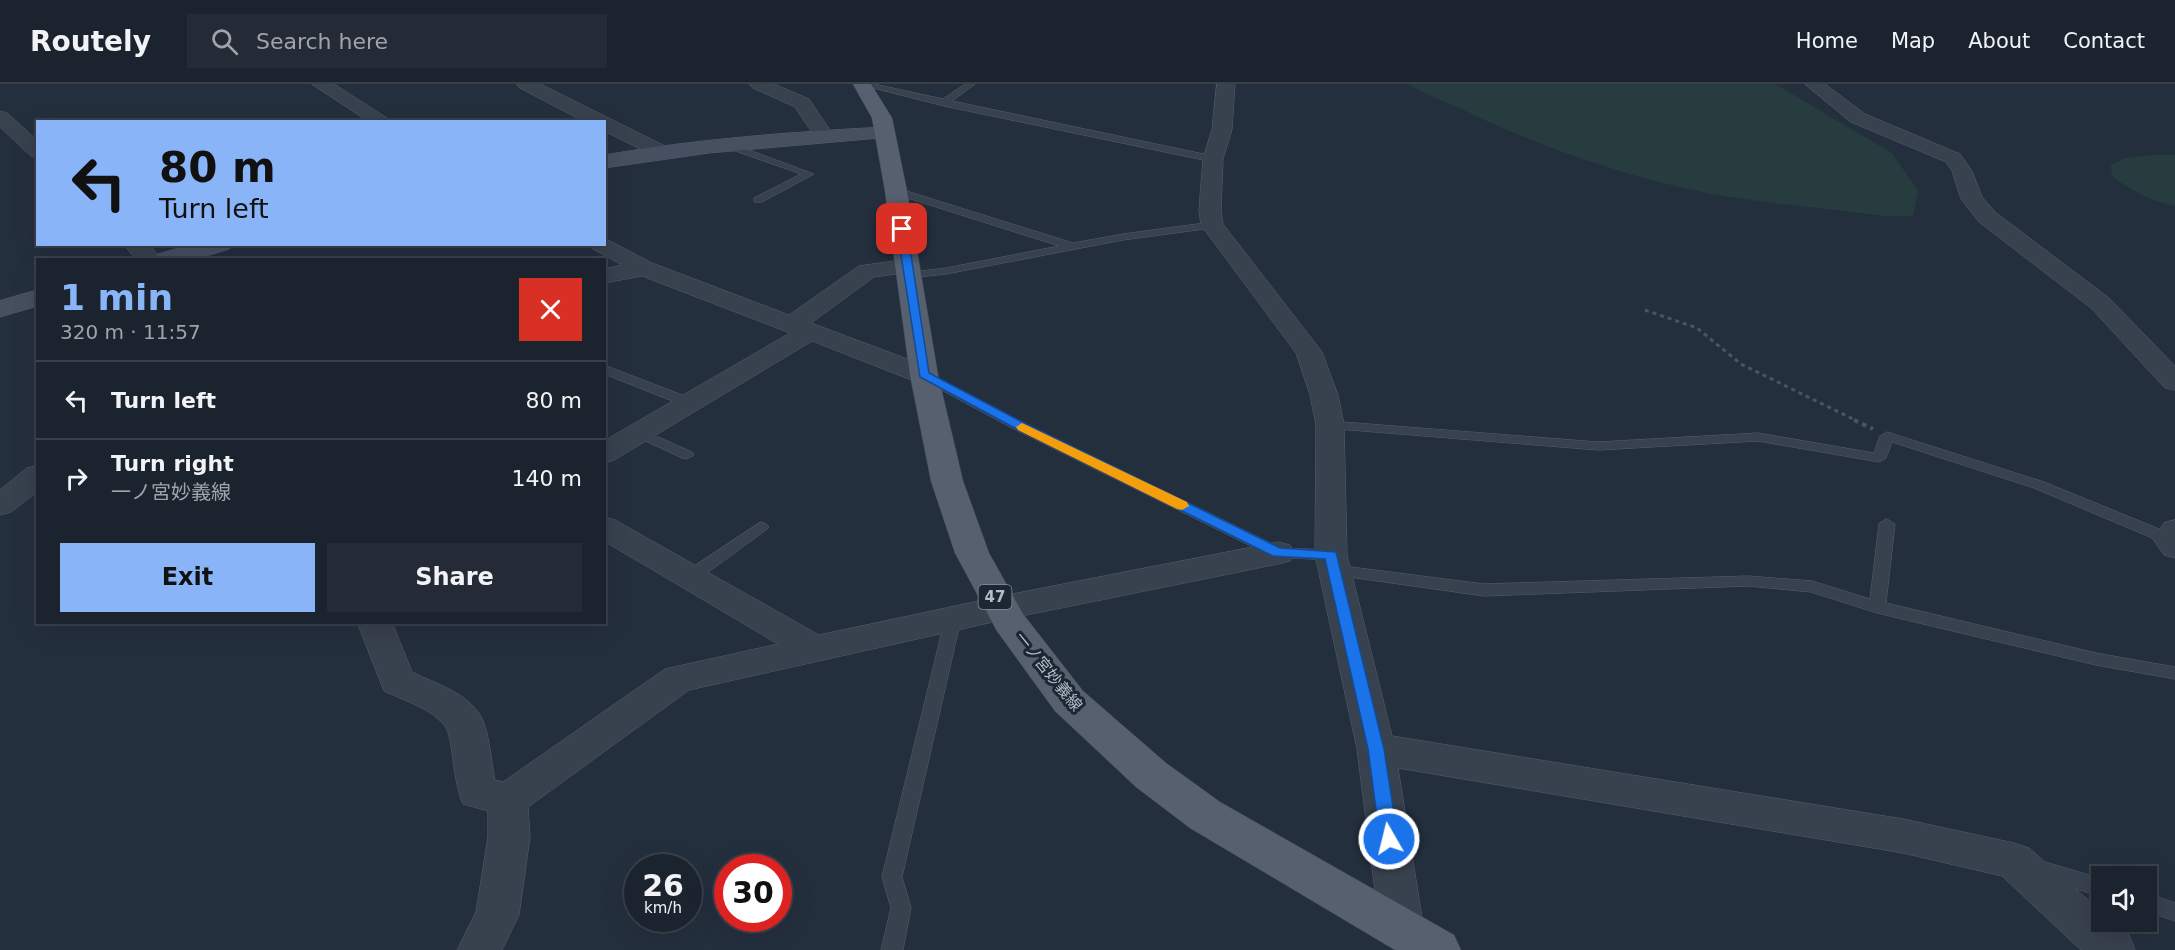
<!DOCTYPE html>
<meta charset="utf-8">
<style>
:root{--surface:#1b232e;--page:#242b36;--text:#f1f3f6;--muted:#a0a4aa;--line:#39404a;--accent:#8ab4f8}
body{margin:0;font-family:"DejaVu Sans","Noto Sans JP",sans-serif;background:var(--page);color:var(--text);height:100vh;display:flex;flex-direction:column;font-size:22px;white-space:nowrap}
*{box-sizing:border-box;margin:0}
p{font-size:20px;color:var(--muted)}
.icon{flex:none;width:33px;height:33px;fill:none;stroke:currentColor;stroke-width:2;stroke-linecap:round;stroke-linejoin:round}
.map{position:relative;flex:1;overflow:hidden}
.side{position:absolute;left:36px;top:174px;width:570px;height:366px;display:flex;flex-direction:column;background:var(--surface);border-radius:0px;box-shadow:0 6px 24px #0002,0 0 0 2px var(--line)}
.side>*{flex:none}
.hud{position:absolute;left:36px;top:36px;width:570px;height:126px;border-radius:0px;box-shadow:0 6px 24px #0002,0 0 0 2px var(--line);background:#8ab4f8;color:#111;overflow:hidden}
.fabs{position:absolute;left:2091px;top:782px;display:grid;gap:12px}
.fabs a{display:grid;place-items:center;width:66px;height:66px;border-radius:0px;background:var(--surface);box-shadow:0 6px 24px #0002,0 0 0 2px var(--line);font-size:30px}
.speed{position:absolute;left:624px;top:770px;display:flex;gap:12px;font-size:30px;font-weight:700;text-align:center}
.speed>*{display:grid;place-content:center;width:78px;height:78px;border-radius:50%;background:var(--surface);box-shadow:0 6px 24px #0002,0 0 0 2px var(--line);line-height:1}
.speed small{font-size:15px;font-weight:400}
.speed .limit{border:9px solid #d22;background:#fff;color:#111}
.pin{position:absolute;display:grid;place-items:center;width:51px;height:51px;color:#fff;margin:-26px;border-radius:12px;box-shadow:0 3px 9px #0006}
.me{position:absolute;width:66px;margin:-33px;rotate:352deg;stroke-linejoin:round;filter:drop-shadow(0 0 4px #0008)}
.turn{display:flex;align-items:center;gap:21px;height:126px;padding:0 24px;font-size:27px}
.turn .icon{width:78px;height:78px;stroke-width:2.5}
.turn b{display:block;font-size:42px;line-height:51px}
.round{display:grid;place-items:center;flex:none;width:63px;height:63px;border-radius:0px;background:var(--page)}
.overview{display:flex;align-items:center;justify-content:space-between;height:102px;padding:0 24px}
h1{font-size:36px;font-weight:800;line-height:45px;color:var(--accent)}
.action{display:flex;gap:12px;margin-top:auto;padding:12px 24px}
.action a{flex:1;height:69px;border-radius:0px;background:var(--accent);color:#111;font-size:24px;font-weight:800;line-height:69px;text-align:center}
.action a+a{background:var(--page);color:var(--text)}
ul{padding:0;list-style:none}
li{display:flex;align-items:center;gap:18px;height:78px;padding:0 24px;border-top:2px solid var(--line)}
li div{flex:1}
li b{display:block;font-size:22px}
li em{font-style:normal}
header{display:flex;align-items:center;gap:36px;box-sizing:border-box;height:84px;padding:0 30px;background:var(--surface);border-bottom:2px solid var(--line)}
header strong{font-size:28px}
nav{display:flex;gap:33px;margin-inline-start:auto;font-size:21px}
.search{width:420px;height:54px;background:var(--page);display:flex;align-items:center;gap:15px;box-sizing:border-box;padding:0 21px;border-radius:0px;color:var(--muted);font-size:22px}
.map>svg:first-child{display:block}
.green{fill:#263c3f}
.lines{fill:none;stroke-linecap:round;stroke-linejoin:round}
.lane-casing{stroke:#565f6c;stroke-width:1}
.street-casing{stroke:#565f6c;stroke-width:1}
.secondary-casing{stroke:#565f6c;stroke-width:1}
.primary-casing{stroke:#414a57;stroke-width:1}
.path-far1{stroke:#44595c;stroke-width:3;stroke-dasharray:4 4;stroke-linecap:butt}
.path{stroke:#44595c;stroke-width:4;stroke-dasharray:4.5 4.5;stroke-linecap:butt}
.lane{fill:#38414e;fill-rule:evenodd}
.street{fill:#38414e;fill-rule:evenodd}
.secondary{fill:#465061;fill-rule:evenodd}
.primary{fill:#56606e;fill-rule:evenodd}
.route{fill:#1a73e8;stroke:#114b97;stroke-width:1.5}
.slow{fill:#f59e0b}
.labels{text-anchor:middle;stroke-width:6;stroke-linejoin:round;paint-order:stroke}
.shield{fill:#1d2633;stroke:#878f9c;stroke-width:1.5}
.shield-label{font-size:15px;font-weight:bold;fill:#b4bcc9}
.street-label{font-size:16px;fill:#b4bcc9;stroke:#1d2633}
</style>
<header>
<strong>Routely</strong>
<div class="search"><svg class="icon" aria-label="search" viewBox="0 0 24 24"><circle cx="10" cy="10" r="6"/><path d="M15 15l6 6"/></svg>Search here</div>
<nav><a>Home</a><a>Map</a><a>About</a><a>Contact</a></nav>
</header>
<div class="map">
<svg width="2175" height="866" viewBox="0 0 2175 866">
<rect width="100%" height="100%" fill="#242f3e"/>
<g class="green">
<path d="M 1408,0 L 1775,0 L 1892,69 L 1918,107 L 1913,132 L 1884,132 C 1827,124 1769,120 1712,110 C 1633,95 1542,64 1470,29 C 1449,19 1428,12 1408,0 Z"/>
<path d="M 2152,71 L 2175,71 L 2175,122 C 2150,117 2132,107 2112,92 L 2111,81 L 2126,74 Z"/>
</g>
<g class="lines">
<defs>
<g id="lane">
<polygon points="858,0 874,0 943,15 965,0 975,0 952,17 1213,72 1218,75 1213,78 944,22"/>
<polygon points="724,59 730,59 814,90 762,118 754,118 754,114 801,90 724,63"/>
<polygon points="892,105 900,105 1073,159 1123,150 1212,138 1217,141 1212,144 1123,156 946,190 909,194 905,193 905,189 946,184 1059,162 892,109"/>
<polygon points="604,281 695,316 697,319 695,322 685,322 604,290"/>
<polygon points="924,287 1020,337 1281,464 1331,466 1339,471 1331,476 1273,473 1010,343 919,294 918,291 919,288"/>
<polygon points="1330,337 1598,358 1758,349 1874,369 1880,352 1887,348 2044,398 2174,451 2175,458 2169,460 2164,459 2034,404 1892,358 1886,374 1879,378 1758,357 1598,366 1325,344 1323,341"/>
<polygon points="640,345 692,368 694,371 687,375 682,374 635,352 633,349"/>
<polygon points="1887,435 1895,440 1886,519 2096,569 2175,583 2175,595 2096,581 1877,529 1811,508 1748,502 1484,512 1335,491 1329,490 1327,486 1329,482 1335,481 1484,500 1748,492 1812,497 1870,515 1879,440"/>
<polygon points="761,438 766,440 769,443 766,446 696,497 684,497 682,493 684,489"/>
<polygon points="953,529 959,531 961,535 902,793 911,824 903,866 881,866 891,824 882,793 945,535 947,531"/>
<polygon points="2042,777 2102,795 2102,813 2035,792 2032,786 2035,780"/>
<polygon points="2146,809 2175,819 2175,837 2146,827"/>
</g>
<g id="street">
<polygon points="312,0 334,0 393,38 370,38"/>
<polygon points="517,0 540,0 667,63 670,67 667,71 653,71 604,47 604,38 585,38 520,4"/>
<polygon points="750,0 774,0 809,15 834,52 831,56 817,56 795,23 753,4"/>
<polygon points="1217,0 1235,0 1232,45 1223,75 1221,126 1223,140 1322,268 1338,311 1344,341 1347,471 1392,652 1903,735 2014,759 2029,764 2102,828 2102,837 2112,837 2129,851 2135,866 2081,866 2002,792 1903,769 1398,684 1424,846 1418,860 1402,866 1386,860 1380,846 1357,665 1315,471 1316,341 1310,311 1296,269 1201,141 1199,126 1203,75 1212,45"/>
<polygon points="1805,0 1825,0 1865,30 1960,70 1972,87 1982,113 1995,128 2109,214 2175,282 2175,306 2165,304 2091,224 1979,138 1961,115 1952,87 1946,78 1851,38"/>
<polygon points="0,27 7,29 38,57 38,74 31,72 0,43"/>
<polygon points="604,154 652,179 789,231 859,182 908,175 916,177 920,182 916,187 874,193 811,239 934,285 938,291 934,297 924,299 914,297 812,257 614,376 604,379 604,357 790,249 642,192 604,199 604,185 622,181 593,165 590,160 604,160"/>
<polygon points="124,160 149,160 162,176 137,176"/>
<polygon points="38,382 38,407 11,428 0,431 0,406 27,384"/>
<path d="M 604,433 L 615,436 L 819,551 L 1002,512 L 1278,458 L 1290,461 L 1294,469 L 1290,477 L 1278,480 L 1002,536 L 689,606 L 528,723 L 530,753 L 519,831 L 502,866 L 457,866 L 476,828 L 488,753 L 488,727 L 463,720 C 453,700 453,652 445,642 C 432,625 403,616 384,607 L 357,538 L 392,538 L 412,588 C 436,600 472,610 483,637 C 490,654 491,677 495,696 L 503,698 L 665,585 L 778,560 L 604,457 Z"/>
<polygon points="2175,436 2175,474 2164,471 2153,455 2164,439"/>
</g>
<g id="secondary">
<path d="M 884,43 L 891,45 L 894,49 L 891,53 L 709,69 L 604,84 L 604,71 C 697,55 790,48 884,43 Z"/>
<polygon points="192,160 232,160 229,165 193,176 153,176 156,171"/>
<polygon points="38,206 38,222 0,233 0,217"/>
</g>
<polygon id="primary" points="853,0 871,0 892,34 907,107 938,291 963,397 989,469 1023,530 1083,607 1166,679 1220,718 1454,851 1461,866 1395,866 1190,744 1136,703 1055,627 997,547 955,469 931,397 910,291 885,107 872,34"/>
</defs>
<use href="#lane" class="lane-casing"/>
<use href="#street" class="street-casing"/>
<use href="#secondary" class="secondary-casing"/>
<use href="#primary" class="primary-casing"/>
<polyline class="path-far1" points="1645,226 1697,244 1741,280 1857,337"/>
<polyline class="path" points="1854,336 1873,345"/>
<use href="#lane" class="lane"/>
<use href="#street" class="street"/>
<use href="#secondary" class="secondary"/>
<use href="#primary" class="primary"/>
</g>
<polygon class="route" points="902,142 907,145 929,289 1020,337 1280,464 1336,468 1384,665 1398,755 1395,761 1389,763 1383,761 1380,755 1368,665 1325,475 1273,472 1011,342 920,293 897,145"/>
<polygon class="slow" points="1022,339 1187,418 1189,422 1182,426 1177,425 1018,346 1016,343"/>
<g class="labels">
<rect class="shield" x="978.5" y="501" width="33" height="24" rx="4.5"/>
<g class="shield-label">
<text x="995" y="518">47</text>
</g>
<g class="street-label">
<text transform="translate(1049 587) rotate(51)" y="6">一ノ宮妙義線</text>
</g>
</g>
</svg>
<div class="fabs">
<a><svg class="icon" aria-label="sound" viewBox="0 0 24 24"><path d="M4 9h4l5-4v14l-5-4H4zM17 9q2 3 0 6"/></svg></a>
</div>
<div class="speed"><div>26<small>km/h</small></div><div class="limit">30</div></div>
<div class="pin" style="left:902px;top:145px;background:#d93025"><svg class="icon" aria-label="arrive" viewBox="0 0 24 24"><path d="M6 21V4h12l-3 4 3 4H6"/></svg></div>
<svg class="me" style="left:1389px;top:755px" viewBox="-20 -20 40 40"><circle r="17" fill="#1a73e8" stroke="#fff" stroke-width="3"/><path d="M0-11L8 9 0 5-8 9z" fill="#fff"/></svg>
<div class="hud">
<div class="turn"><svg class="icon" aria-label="left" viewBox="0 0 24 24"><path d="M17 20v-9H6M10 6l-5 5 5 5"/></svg><div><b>80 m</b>Turn left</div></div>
</div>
<section class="side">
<div class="overview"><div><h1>1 min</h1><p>320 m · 11:57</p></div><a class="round" style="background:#d93025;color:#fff"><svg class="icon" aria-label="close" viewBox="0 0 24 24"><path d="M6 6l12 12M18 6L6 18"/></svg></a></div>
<ul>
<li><svg class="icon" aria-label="left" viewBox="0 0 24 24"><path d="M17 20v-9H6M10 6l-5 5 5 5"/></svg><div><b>Turn left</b></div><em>80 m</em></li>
<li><svg class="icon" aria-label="right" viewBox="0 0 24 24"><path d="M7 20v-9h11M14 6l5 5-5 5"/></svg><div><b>Turn right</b><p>一ノ宮妙義線</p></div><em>140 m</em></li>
</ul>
<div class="action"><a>Exit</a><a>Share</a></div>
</section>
</div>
